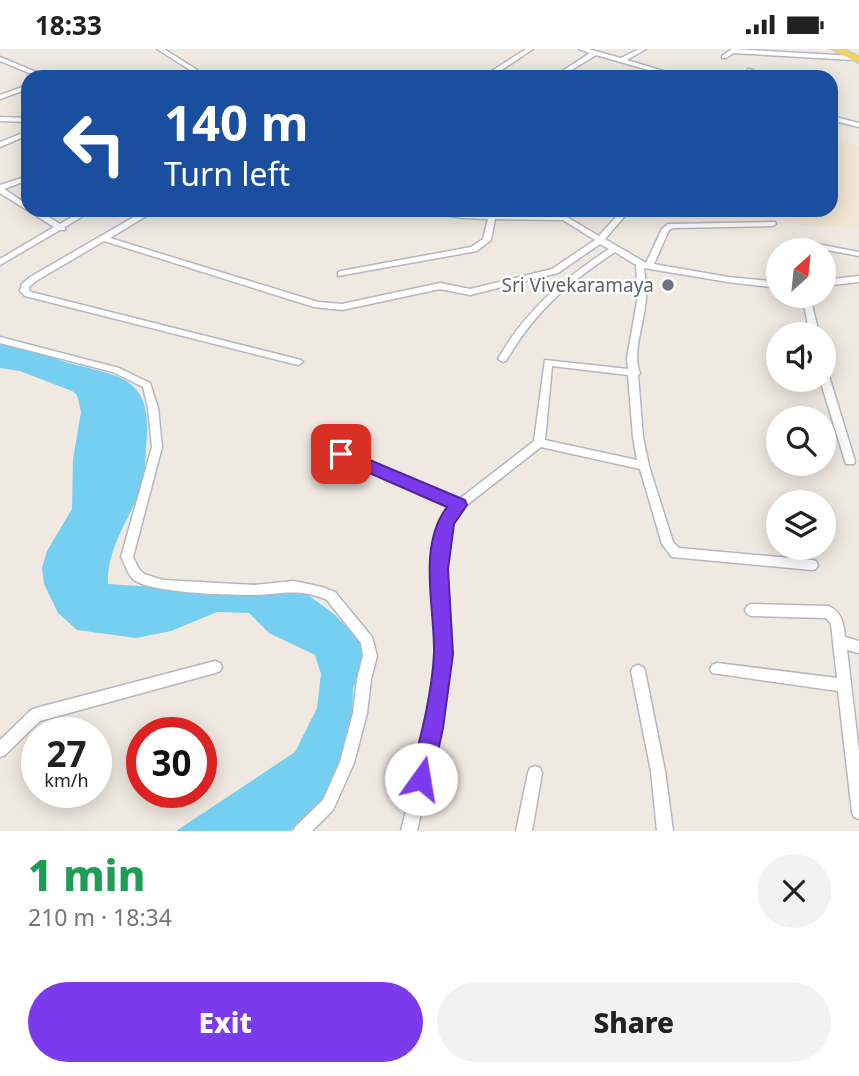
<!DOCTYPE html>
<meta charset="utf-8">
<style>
:root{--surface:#fff;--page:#f2f2f2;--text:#222;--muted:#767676;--accent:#7c3aed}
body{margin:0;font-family:"Noto Sans",sans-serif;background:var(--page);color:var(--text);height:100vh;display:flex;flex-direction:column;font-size:26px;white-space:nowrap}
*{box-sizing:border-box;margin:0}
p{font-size:23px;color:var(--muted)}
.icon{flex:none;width:38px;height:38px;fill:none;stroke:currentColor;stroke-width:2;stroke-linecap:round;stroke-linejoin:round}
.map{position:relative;height:782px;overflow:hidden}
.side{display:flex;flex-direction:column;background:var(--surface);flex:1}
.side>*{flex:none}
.banner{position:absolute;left:21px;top:21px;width:817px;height:147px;border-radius:21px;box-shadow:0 4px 18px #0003;background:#1a4fa0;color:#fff;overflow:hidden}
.needle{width:46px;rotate:27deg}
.fabs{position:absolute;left:766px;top:189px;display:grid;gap:14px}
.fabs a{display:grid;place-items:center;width:70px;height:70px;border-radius:50%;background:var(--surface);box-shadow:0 4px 18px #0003;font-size:35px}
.speed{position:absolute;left:21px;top:668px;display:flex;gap:14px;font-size:35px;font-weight:700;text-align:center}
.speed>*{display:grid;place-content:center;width:91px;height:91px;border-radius:50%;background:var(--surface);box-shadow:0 4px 18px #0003;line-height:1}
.speed small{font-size:18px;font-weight:400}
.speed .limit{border:10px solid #d22;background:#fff;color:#111}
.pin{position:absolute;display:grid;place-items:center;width:60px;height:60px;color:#fff;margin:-30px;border-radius:14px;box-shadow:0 4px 10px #0006}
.me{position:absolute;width:77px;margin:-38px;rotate:13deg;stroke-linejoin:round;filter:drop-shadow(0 0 5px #0008)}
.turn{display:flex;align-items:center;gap:24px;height:147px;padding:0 28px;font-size:32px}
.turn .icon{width:91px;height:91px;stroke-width:2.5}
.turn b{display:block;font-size:49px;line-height:60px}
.round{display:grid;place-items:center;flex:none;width:74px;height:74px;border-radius:37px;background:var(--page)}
.summary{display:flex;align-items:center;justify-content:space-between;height:119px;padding:0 28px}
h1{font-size:42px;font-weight:800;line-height:52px;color:#1e9e55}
.primary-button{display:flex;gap:14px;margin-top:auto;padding:14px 28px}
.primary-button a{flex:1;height:80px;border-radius:42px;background:var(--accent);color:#fff;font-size:28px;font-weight:800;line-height:80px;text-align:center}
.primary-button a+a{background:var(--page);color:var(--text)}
.status{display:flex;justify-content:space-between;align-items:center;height:49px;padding:0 35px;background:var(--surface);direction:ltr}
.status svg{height:19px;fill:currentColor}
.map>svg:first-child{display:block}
.education{fill:#f0e6d1}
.water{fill:#75cff0}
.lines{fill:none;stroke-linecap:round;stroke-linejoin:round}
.street-casing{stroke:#b4b7c1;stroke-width:3}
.primary-casing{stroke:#c9c9c9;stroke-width:2}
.street{fill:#fff;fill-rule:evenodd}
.primary{fill:#f2d163;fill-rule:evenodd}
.route{fill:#7c3aed;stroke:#51269a;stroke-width:2}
.worship-dot{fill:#6b7280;stroke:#fff;stroke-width:2.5}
.labels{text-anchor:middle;stroke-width:5;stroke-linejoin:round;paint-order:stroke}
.worship-label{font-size:19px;fill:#5b616d;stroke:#fff;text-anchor:end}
</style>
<div class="status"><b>18:33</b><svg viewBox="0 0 49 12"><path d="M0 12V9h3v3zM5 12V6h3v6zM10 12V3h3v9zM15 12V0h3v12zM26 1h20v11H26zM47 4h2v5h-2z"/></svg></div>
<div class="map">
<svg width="859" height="782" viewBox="0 0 859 782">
<rect width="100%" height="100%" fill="#efe9e1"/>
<polygon class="education" points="831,89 859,97 859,178 803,177 748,161 831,161"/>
<path class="water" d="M 0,289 C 22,297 43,306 65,313 C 122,328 154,327 146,398 C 145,414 145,431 139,445 C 126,474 106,504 108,535 L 170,539 L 260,534 L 303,542 L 335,566 L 357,589 L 366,609 L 353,639 L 352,687 L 323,751 L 290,782 L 176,782 L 295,703 L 317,659 L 321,625 L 315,606 L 269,584 L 249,564 L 217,563 L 171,582 L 136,589 L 77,581 L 58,564 L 44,535 L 42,519 L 47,502 L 72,460 L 73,410 L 81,363 L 77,346 L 72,342 L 20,322 L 0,319 Z"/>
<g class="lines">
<defs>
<g id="street">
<polygon points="157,0 164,0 208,28 201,28"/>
<polygon points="526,0 533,0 491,28 463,28 466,26 487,25"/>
<polygon points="579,0 588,0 621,9 639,0 646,0 627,11 683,28 673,28 596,6 560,28 553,28 590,4"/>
<polygon points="732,0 853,7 856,9 853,11 733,4 726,9 722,9 722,7"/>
<polygon points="0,8 46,27 47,28 39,28 0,12"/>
<polygon points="748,20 753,21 750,28 744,28"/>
<polygon points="28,36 28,40 0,50 0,46"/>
<polygon points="831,67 859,74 859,78 831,71"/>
<polygon points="0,68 28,69 28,73 0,72"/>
<polygon points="28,82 28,86 0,98 0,93"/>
<polygon points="28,127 28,131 4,140 28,156 28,161 37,161 60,175 83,161 93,161 65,178 65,181 60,181 0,216 0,210 54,178 0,144 0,136"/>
<path d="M 146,161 L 156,161 L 110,189 L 318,253 L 342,255 L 440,234 L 470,240 L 552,220 L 595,191 L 563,171 L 495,170 L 491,191 L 477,202 L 338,227 L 338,223 L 341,222 L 471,198 L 483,190 L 488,170 L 463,169 L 428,163 L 424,161 L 442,161 L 463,165 L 565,167 L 599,187 L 622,161 L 630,161 L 605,190 L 646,214 L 662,180 L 668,175 L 775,173 L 776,175 L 772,177 L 673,179 L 669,181 L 654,215 L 728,228 L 779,233 L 779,239 L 728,233 L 644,219 C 645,228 647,238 646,247 C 646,269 631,305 640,324 L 638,326 L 643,388 L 649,417 L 673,493 L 679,499 L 812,511 L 816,512 L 818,516 L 816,520 L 812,521 L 672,508 L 662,495 L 640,420 L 541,398 L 463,459 L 452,474 L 445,520 L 450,605 L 440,679 L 417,782 L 401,782 L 426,679 L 436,605 L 433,520 L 440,473 L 451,458 L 337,408 L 336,405 L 337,402 L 345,402 L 458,451 L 534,392 L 545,311 L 628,320 L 627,309 L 638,247 L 636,216 L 615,203 C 566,236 536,261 506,312 L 503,313 L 498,310 C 526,261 562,231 609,200 L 600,195 L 558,224 L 470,246 L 440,240 L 342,261 L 314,258 L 104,192 L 36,232 L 29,238 L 29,241 L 31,243 L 301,311 L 303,313 L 298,316 L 25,247 L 20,242 L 22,235 L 30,228 ZM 552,317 L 628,326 L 633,388 L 637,411 L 545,391 Z"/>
<polygon points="817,195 859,203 859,207 817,199 794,201 797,196"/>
<polygon points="859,227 859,233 824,237 824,231"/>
<polygon points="802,247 810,247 819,285 810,285"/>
<path d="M 0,288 L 119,319 L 150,334 L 158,359 L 162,398 L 133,508 L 139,520 L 144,525 L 163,531 L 254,536 L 294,532 L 322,538 L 335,543 L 372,588 L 377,607 L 371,630 L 367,664 L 354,714 L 333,761 L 312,782 L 293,782 L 296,777 L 323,751 L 340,713 L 353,664 L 357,630 L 363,607 L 361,594 L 327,551 C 298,538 280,546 252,546 C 228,546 152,544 134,531 C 128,526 125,515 121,508 L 152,398 L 148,359 L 143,338 L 113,323 L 0,294 Z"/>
<polygon points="824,324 829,327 855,412 854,415 846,415 845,412 820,331 824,331"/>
<path d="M 751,555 L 829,557 C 842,563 844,576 845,588 L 859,592 L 859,604 L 847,601 L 859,702 L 859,770 L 854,768 L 852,763 L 838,642 L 712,624 L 710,620 L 712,616 L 717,614 L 837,629 L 831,575 L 826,569 L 751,567 L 747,565 L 745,561 L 747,557 Z"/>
<polygon points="215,612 220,614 222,618 220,622 215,624 40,672 5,706 0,708 0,691 31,661 36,659"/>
<polygon points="638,616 643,618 645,622 665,722 673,782 657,782 651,722 631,622 633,618"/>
<polygon points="535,717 540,719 542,724 532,782 516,782 528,724 530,719"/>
</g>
<polygon id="primary" points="831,0 844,0 859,7 859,14"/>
</defs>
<use href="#street" class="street-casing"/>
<use href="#primary" class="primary-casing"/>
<use href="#street" class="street"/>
<use href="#primary" class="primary"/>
</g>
<path class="route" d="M 341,399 L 465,451 L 467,456 L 454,475 L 448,520 L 453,605 L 443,679 L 432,730 L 429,738 L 421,742 L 413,738 L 410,730 C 420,690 432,646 434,604 C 435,558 417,498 447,458 L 335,409 L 332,405 Z"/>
<circle class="worship-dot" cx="668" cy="236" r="7"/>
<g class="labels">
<g class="worship-label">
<text x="654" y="243">Sri Vivekaramaya</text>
</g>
</g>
</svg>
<div class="fabs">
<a><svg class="needle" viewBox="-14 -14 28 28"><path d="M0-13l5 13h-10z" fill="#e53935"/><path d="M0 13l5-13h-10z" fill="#767676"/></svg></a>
<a><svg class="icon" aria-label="sound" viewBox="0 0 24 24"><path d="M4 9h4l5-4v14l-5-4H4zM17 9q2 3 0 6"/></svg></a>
<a><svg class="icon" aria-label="search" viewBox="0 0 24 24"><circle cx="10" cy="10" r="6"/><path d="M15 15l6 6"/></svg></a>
<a><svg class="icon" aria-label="layers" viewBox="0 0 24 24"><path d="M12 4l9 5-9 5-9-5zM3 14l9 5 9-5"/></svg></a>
</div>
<div class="speed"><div>27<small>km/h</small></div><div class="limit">30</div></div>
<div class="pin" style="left:341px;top:405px;background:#d93025"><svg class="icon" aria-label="arrive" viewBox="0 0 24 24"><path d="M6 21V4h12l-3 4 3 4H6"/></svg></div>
<svg class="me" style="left:421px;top:730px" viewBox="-20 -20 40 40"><circle r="19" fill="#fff"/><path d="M0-13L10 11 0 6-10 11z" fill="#7c3aed"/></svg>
<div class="banner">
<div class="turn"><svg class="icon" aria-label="left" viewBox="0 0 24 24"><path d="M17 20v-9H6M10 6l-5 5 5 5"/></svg><div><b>140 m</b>Turn left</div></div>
</div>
</div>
<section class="side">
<div class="summary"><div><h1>1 min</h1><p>210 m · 18:34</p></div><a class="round"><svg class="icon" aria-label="close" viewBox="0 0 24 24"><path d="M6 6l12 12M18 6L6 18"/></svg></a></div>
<div class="primary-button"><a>Exit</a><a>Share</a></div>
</section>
